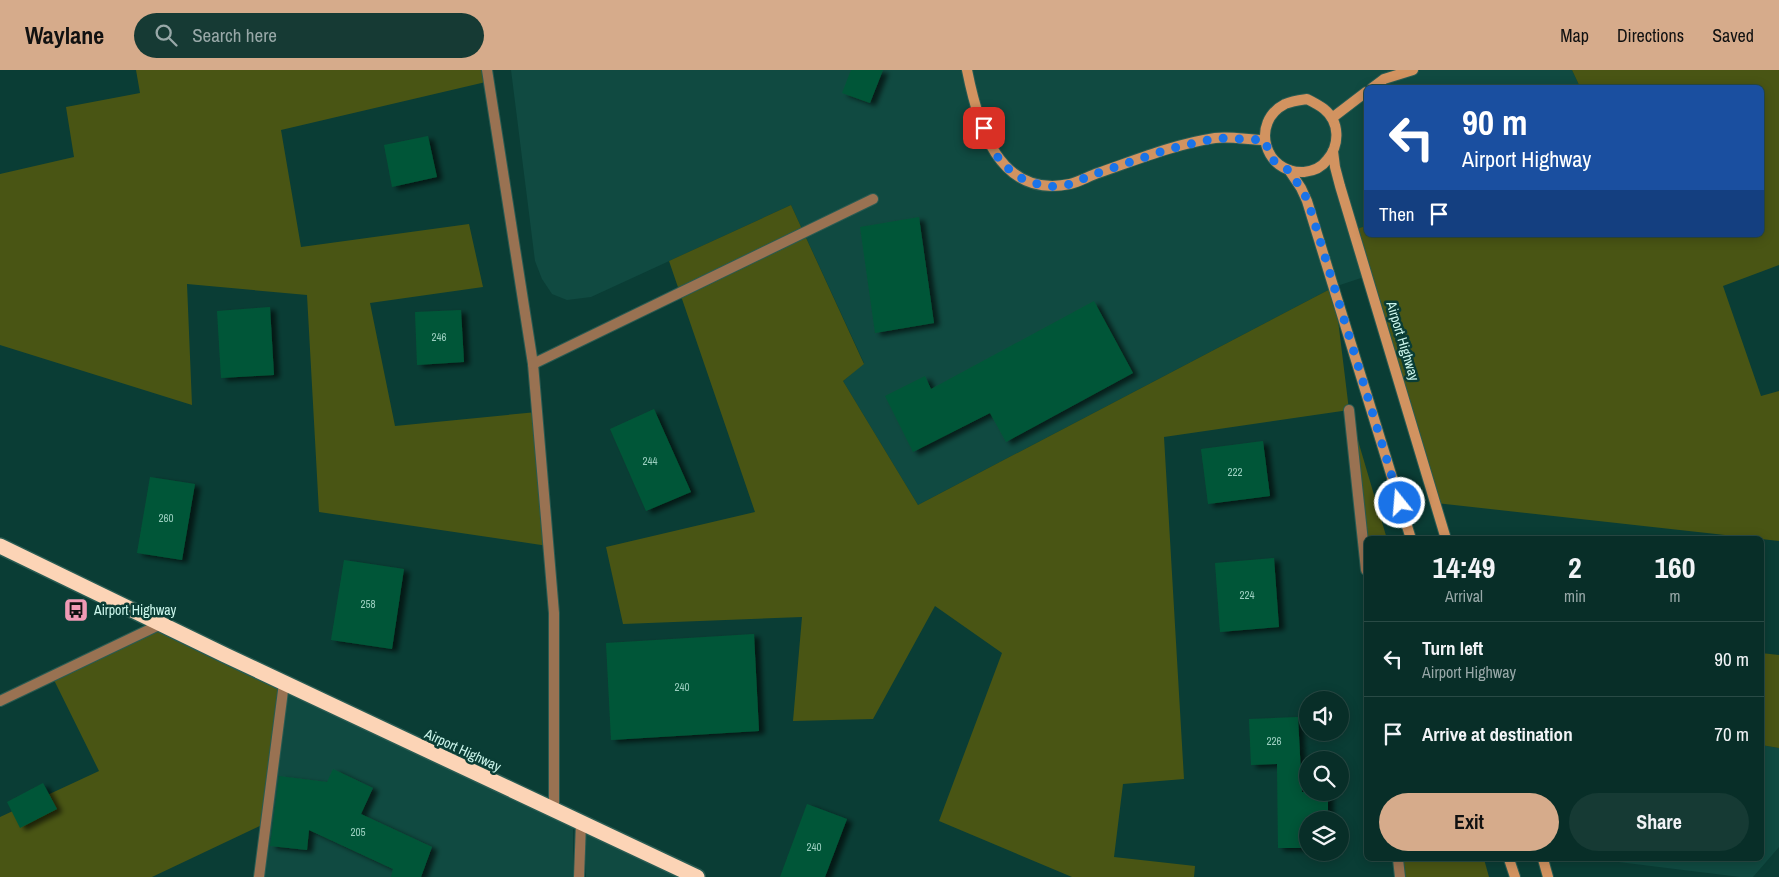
<!DOCTYPE html>
<style>
:root{--surface:#082e28;--page:#163a34;--text:#f1f3f6;--muted:#98a8a8;--line:#294a45;--accent:#d6ab8b}
body{margin:0;font-family:"Archivo Narrow",sans-serif;background:var(--page);color:var(--text);height:100vh;display:flex;flex-direction:column;font-size:19px;white-space:nowrap}
*{box-sizing:border-box;margin:0}
p{font-size:16px;color:var(--muted)}
.icon{flex:none;width:28px;height:28px;fill:none;stroke:currentColor;stroke-width:2;stroke-linecap:round;stroke-linejoin:round}
.map{position:relative;flex:1;overflow:hidden}
.panel{position:absolute;left:1364px;top:466px;width:400px;height:325px;display:flex;flex-direction:column;background:var(--surface);border-radius:8px;box-shadow:0 2px 12px #0003,0 0 0 1px var(--line)}
.panel>*{flex:none}
.top-card{position:absolute;left:1364px;top:15px;width:400px;height:152px;border-radius:8px;box-shadow:0 2px 12px #0003,0 0 0 1px var(--line);background:#1a4fa0;color:#fff;overflow:hidden}
.controls{position:absolute;left:1299px;top:621px;display:grid;gap:10px}
.controls a{display:grid;place-items:center;width:50px;height:50px;border-radius:50%;background:var(--surface);box-shadow:0 2px 12px #0003,0 0 0 1px var(--line);font-size:25px}
.pin{position:absolute;display:grid;place-items:center;width:42px;height:42px;color:#fff;margin:-21px;border-radius:10px;box-shadow:0 2px 8px #0006}
.me{position:absolute;width:55px;margin:-28px;rotate:343deg;stroke-linejoin:round;filter:drop-shadow(0 0 4px #0008)}
.turn{display:flex;align-items:center;gap:18px;height:105px;padding:0 15px;font-size:22px}
.turn .icon{width:65px;height:65px;stroke-width:2.5}
.turn b{display:block;font-size:35px;line-height:42px}
.then{display:flex;align-items:center;height:48px;padding:0 15px;background:#0003;gap:10px;font-size:19px}
.eta{display:flex;justify-content:space-evenly;align-items:center;height:85px;text-align:center}
.eta b{font-size:30px;font-weight:700;line-height:35px}
.action{display:flex;gap:10px;margin-top:auto;padding:10px 15px}
.action a{flex:1;height:58px;border-radius:30px;background:var(--accent);color:#111;font-size:20px;font-weight:700;line-height:58px;text-align:center}
.action a+a{background:var(--page);color:var(--text)}
ul{padding:0;list-style:none}
li{display:flex;align-items:center;gap:15px;height:75px;padding:0 15px;border-top:1px solid var(--line)}
li div{flex:1}
li b{display:block;font-size:19px}
li em{font-style:normal}
header{display:flex;align-items:center;gap:30px;box-sizing:border-box;height:70px;padding:0 25px;background:var(--accent);color:#111}
header strong{font-size:24px}
nav{display:flex;gap:28px;margin-inline-start:auto;font-size:18px}
.search{width:350px;height:45px;background:var(--page);display:flex;align-items:center;gap:12px;box-sizing:border-box;padding:0 18px;border-radius:28px;color:var(--muted);font-size:19px}
.map>svg:first-child{display:block}
.built{fill:#104a41}
.green{fill:#495514}
.building{fill:#065737;filter:url(#shadow)}
.lines{fill:none;stroke-linecap:round;stroke-linejoin:round}
.street-casing{stroke:#295b52;stroke-width:12}
.secondary-casing{stroke:#295b52;stroke-width:12}
.highway-casing{stroke:#295b52;stroke-width:18}
.street{stroke:#997252;stroke-width:10}
.secondary{stroke:#d29360;stroke-width:10}
.highway{stroke:#fcd4b6;stroke-width:15}
.route{stroke:#1a73e8;stroke-width:9;stroke-dasharray:0 16.2}
.labels{text-anchor:middle;stroke-width:5;stroke-linejoin:round;paint-order:stroke}
.number-label{font-size:11px;fill:#9acebf}
.street-label{font-size:14px;fill:#ccf6ec;stroke:#0a3d35}
.poi-label{font-size:14px;fill:#ccf6ec;stroke:#0a3d35;text-anchor:start}
</style>
<header>
<strong>Waylane</strong>
<div class="search"><svg class="icon" aria-label="search" viewBox="0 0 24 24"><circle cx="10" cy="10" r="6"/><path d="M15 15l6 6"/></svg>Search here</div>
<nav><a>Map</a><a>Directions</a><a>Saved</a></nav>
</header>
<div class="map">
<svg width="1779" height="807" viewBox="0 0 1779 807">
<defs>
<filter id="shadow"><feDropShadow dx="5.5" dy="3" stdDeviation="2.5" flood-color="#0009"/></filter>
</defs>
<rect width="100%" height="100%" fill="#0a3d35"/>
<g class="built">
<polygon points="511,0 1572,0 1580,17 1366,18 1366,156 1353,161 1367,206 1334,217 918,435 843,311 864,293 791,135 591,227 567,230 552,224 542,209 535,191"/>
<polygon points="286,620 573,757 573,807 262,807"/>
<polygon points="1761,675 1779,678 1779,777 1753,807 1740,807 1594,789 1761,789"/>
<polygon points="585,762 688,807 586,807"/>
</g>
<g class="green">
<polygon points="136,0 487,0 490,11 281,60 301,177 469,154 483,217 370,233 395,356 537,342 548,476 319,442 307,225 187,214 192,335 0,275 0,104 74,87 66,37 140,23"/>
<polygon points="1572,0 1779,0 1779,195 1723,216 1761,326 1779,321 1779,471 1436,433 1353,160 1366,156 1366,165 1761,165 1761,18 1580,17"/>
<polygon points="791,135 864,294 843,311 918,435 1334,217 1349,340 1387,469 1366,469 1349,340 1164,367 1184,709 1123,714 1114,787 1195,796 1194,807 1072,807 939,751 1002,583 935,536 873,649 793,651 802,547 623,554 606,477 755,442 669,191"/>
<polygon points="161,554 284,613 266,753 152,807 0,807 0,747 99,701 52,606"/>
<polygon points="1761,583 1779,585 1779,678 1761,675"/>
<polygon points="1398,789 1484,789 1489,807 1400,807"/>
</g>
<g class="building">
<polygon points="851,0 883,0 870,33 842,23"/>
<polygon points="428,66 437,107 392,117 384,75"/>
<polygon points="919,147 934,253 875,263 860,157"/>
<polygon points="1094,231 1133,303 1006,372 990,343 913,382 885,326 925,306 931,319"/>
<polygon points="270,237 274,305 221,308 217,241"/>
<polygon points="461,240 464,292 417,295 415,242"/>
<polygon points="654,339 691,422 646,441 610,359"/>
<polygon points="1263,371 1270,426 1208,434 1201,379"/>
<polygon points="150,407 195,414 182,490 137,483"/>
<polygon points="1274,488 1279,557 1220,562 1215,493"/>
<polygon points="344,490 404,499 392,579 331,570"/>
<polygon points="754,564 759,661 611,670 606,573"/>
<polygon points="1298,647 1302,722 1328,722 1328,750 1308,750 1308,778 1278,778 1277,694 1251,695 1249,649"/>
<polygon points="333,699 373,718 361,744 432,777 421,807 391,807 393,799 309,760 307,780 270,776 279,706 327,712"/>
<polygon points="43,713 57,739 20,758 7,732"/>
<polygon points="807,734 847,749 825,807 780,807"/>
</g>
<g class="lines">
<defs>
<g id="street">
<polyline points="487,0 533,294 554,543 554,741"/>
<polyline points="533,294 873,129"/>
<polyline points="1349,340 1366,500"/>
<polyline points="0,631 161,554"/>
<polyline points="1398,789 1400,807"/>
<polyline points="259,807 284,613"/>
<polyline points="579,807 581,753"/>
</g>
<g id="secondary">
<path d="M 967,0 C 978,55 998,129 1070,114 C 1079,112 1089,106 1098,103 C 1136,90 1175,74 1215,68 C 1231,66 1249,70 1265,70"/>
<polyline points="1372,18 1384,9 1413,0"/>
<path d="M 1307,29 C 1313,32 1319,35 1324,39 C 1340,52 1340,75 1327,90 C 1322,97 1313,101 1304,102 C 1264,104 1250,52 1285,34 C 1292,31 1300,30 1307,29 Z"/>
<polyline points="1332,48 1366,22"/>
<polyline points="1333,81 1335,97 1340,116 1446,469"/>
<polyline points="1289,100 1301,118 1307,131 1411,469"/>
<polyline points="1509,789 1515,807"/>
<polyline points="1543,789 1548,807"/>
</g>
<polyline id="highway" points="0,476 225,585 697,807"/>
</defs>
<use href="#street" class="street-casing"/>
<use href="#secondary" class="secondary-casing"/>
<use href="#highway" class="highway-casing"/>
<use href="#street" class="street"/>
<use href="#secondary" class="secondary"/>
<use href="#highway" class="highway"/>
</g>
<g class="lines">
<polyline class="route" points="984,58 990,74 1002,94 1024,110 1048,117 1072,114 1089,106 1169,79 1217,68 1265,70 1270,86 1275,92 1288,100 1301,118 1308,131 1400,433"/>
</g>
<defs>
<symbol id="bus-square" viewBox="-11 -11 22 22"><rect x="-9" y="-9" width="18" height="18" rx="4" fill="#f09ab5" stroke="#0a3d35"/><path d="M-5-6H5V4H4V6H2V4H-2V6H-4V4H-5ZM-3.5-4V0h7V-4ZM-3.5 1.2v1.5H-2V1.2ZM2 1.2v1.5H3.5V1.2Z" fill="#111"/></symbol>
</defs>
<g fill-rule="evenodd">
<use href="#bus-square" x="62" y="526" width="28" height="28"/>
</g>
<g class="labels">
<g class="number-label">
<text x="439" y="271">246</text>
<text x="650" y="395">244</text>
<text x="1235" y="406">222</text>
<text x="166" y="452">260</text>
<text x="1247" y="529">224</text>
<text x="368" y="538">258</text>
<text x="682" y="621">240</text>
<text x="1274" y="675">226</text>
<text x="358" y="766">205</text>
<text x="814" y="781">240</text>
</g>
<g class="street-label">
<text transform="translate(1403 271) rotate(73)" y="5">Airport Highway</text>
<text transform="translate(463 680) rotate(25)" y="5">Airport Highway</text>
</g>
<g class="poi-label">
<text x="94" y="545">Airport Highway</text>
</g>
</g>
</svg>
<div class="controls">
<a><svg class="icon" aria-label="sound" viewBox="0 0 24 24"><path d="M4 9h4l5-4v14l-5-4H4zM17 9q2 3 0 6"/></svg></a>
<a><svg class="icon" aria-label="search" viewBox="0 0 24 24"><circle cx="10" cy="10" r="6"/><path d="M15 15l6 6"/></svg></a>
<a><svg class="icon" aria-label="layers" viewBox="0 0 24 24"><path d="M12 4l9 5-9 5-9-5zM3 14l9 5 9-5"/></svg></a>
</div>
<div class="pin" style="left:984px;top:58px;background:#d93025"><svg class="icon" aria-label="arrive" viewBox="0 0 24 24"><path d="M6 21V4h12l-3 4 3 4H6"/></svg></div>
<svg class="me" style="left:1400px;top:433px" viewBox="-20 -20 40 40"><circle r="17" fill="#1a73e8" stroke="#fff" stroke-width="3"/><path d="M0-11L8 9 0 5-8 9z" fill="#fff"/></svg>
<div class="top-card">
<div class="turn"><svg class="icon" aria-label="left" viewBox="0 0 24 24"><path d="M17 20v-9H6M10 6l-5 5 5 5"/></svg><div><b>90 m</b>Airport Highway</div></div>
<div class="then">Then<svg class="icon" aria-label="arrive" viewBox="0 0 24 24"><path d="M6 21V4h12l-3 4 3 4H6"/></svg></div>
</div>
<section class="panel">
<div class="eta">
<div><b>14:49</b><p>Arrival</p></div>
<div><b>2</b><p>min</p></div>
<div><b>160</b><p>m</p></div>
</div>
<ul>
<li><svg class="icon" aria-label="left" viewBox="0 0 24 24"><path d="M17 20v-9H6M10 6l-5 5 5 5"/></svg><div><b>Turn left</b><p>Airport Highway</p></div><em>90 m</em></li>
<li><svg class="icon" aria-label="arrive" viewBox="0 0 24 24"><path d="M6 21V4h12l-3 4 3 4H6"/></svg><div><b>Arrive at destination</b></div><em>70 m</em></li>
</ul>
<div class="action"><a>Exit</a><a>Share</a></div>
</section>
</div>
